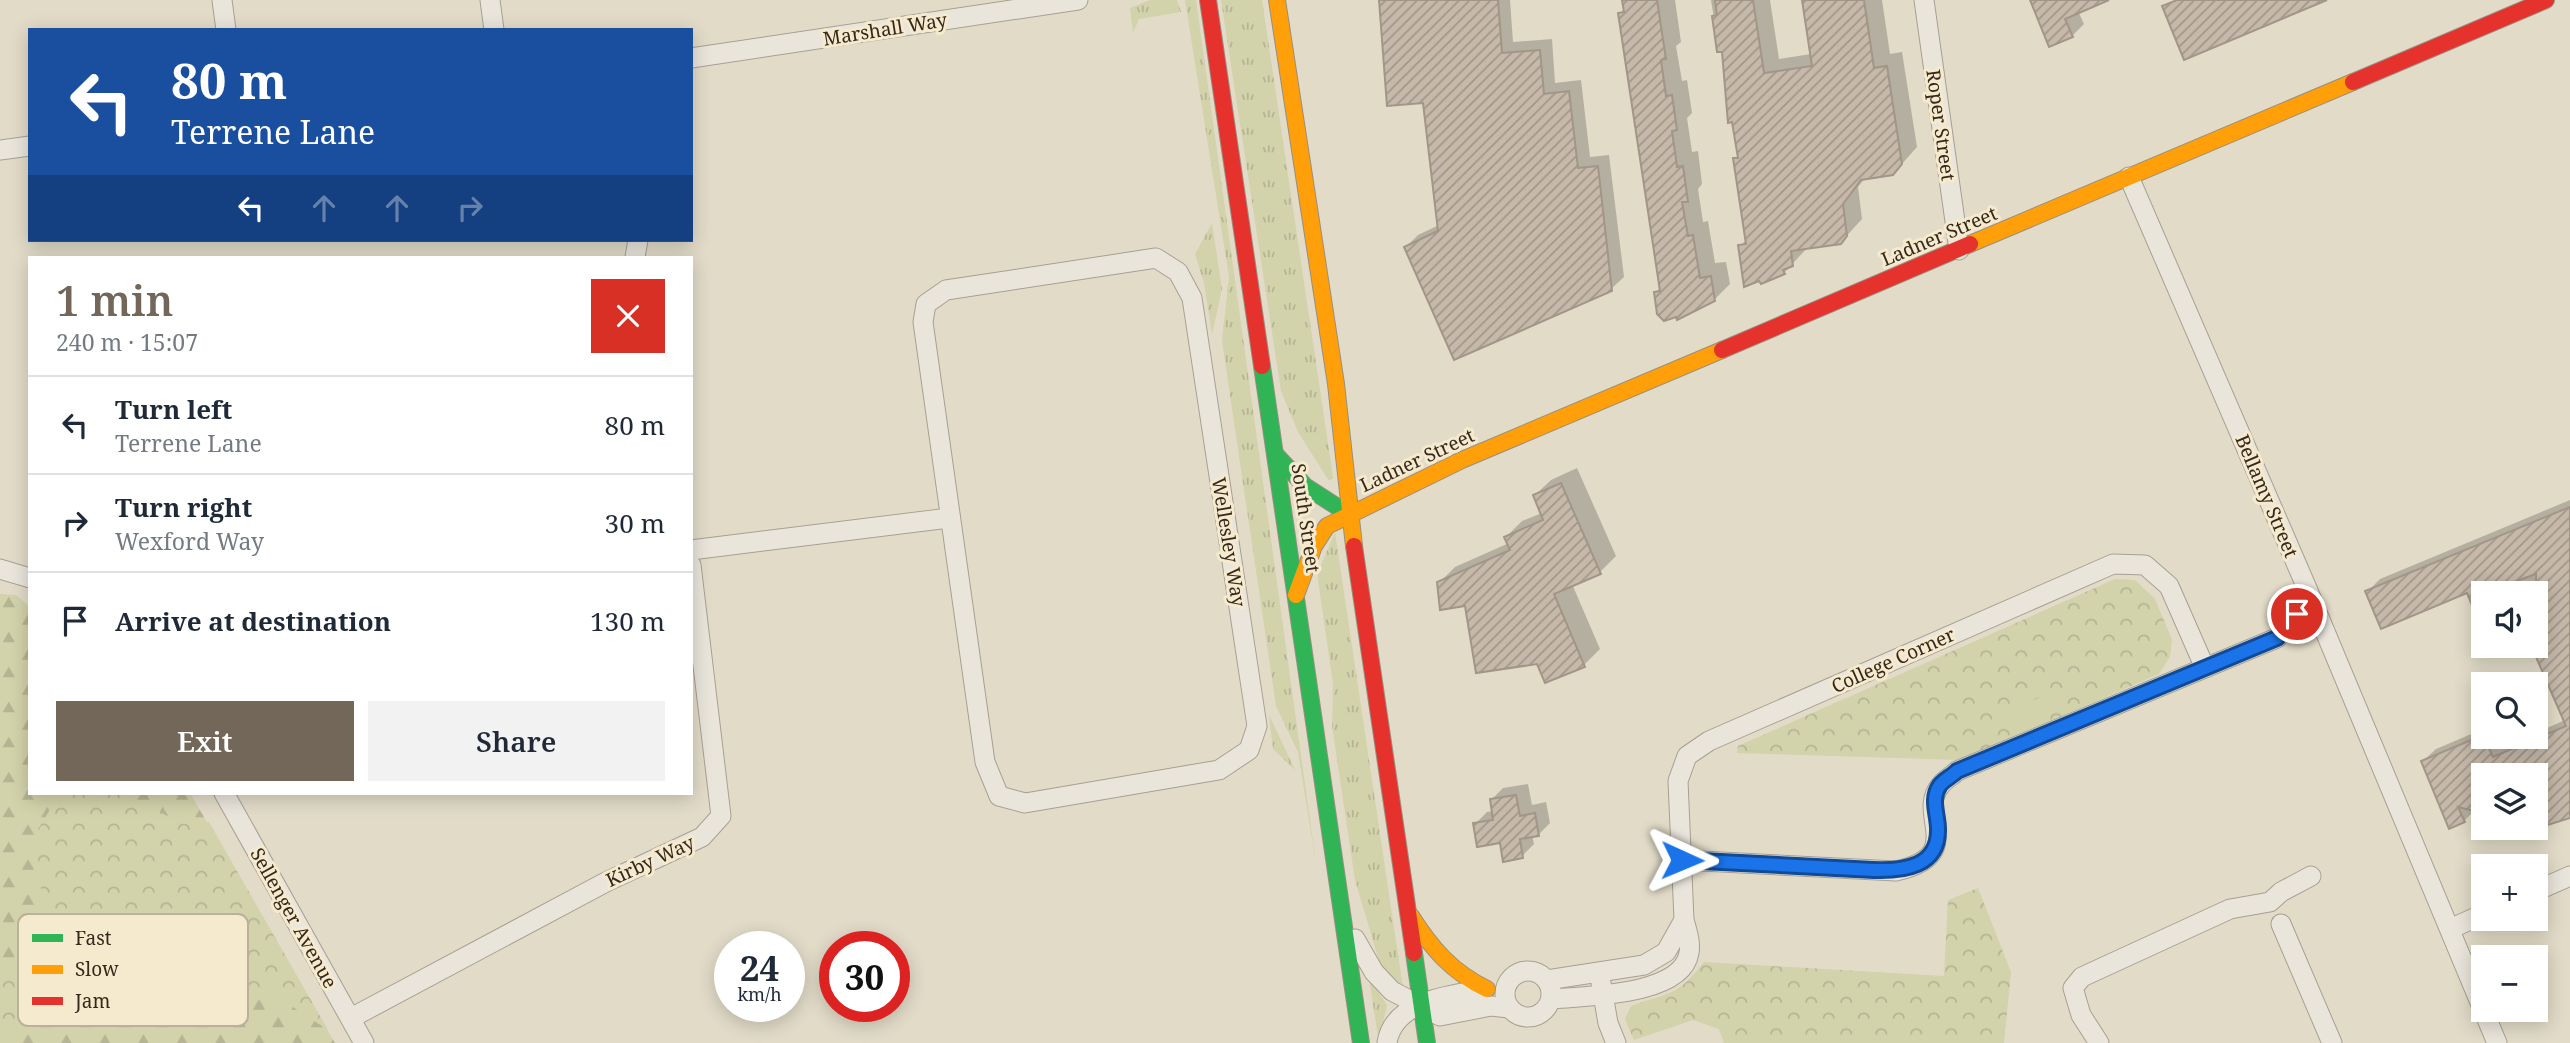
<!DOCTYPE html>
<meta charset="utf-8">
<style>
:root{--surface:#fff;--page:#f2f2f3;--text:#1f2937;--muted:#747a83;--line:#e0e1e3;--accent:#726758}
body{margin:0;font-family:"Noto Serif",serif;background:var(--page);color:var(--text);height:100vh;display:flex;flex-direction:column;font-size:26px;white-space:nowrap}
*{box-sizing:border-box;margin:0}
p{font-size:23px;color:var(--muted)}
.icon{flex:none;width:38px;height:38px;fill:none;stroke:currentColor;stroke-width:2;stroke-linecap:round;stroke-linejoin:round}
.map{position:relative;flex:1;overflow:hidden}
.details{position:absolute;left:28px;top:256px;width:665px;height:539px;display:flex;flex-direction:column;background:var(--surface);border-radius:0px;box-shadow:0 4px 18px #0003}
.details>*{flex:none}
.hud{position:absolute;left:28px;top:28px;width:665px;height:214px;border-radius:0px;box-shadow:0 4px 18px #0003;background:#1a4fa0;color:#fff;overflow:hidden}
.buttons{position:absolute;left:2471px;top:581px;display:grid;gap:14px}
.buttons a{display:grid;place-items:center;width:77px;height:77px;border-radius:0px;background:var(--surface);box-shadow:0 4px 18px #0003;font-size:35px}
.speed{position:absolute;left:714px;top:931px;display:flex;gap:14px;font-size:35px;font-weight:700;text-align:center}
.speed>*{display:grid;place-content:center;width:91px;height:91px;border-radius:50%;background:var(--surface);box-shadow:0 4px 18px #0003;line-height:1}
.speed small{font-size:18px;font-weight:400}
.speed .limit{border:10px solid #d22;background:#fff;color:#111}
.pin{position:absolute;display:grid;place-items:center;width:60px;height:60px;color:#fff;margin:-30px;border:4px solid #fff;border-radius:50%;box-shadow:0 2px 7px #0007}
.me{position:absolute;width:77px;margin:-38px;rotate:91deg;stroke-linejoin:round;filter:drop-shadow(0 0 5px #0008)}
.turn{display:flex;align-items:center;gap:24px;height:147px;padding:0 28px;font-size:32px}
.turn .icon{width:91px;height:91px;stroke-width:2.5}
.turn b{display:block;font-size:49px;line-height:60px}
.lanes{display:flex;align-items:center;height:66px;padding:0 28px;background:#0003;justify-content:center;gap:35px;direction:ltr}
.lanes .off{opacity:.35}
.round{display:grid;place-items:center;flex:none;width:74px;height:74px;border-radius:0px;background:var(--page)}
.head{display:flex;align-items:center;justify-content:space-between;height:119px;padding:0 28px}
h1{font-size:42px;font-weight:600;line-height:52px;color:var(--accent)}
.action{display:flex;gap:14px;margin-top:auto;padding:14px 28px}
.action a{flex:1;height:80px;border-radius:0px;background:var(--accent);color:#fff;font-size:28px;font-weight:600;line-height:80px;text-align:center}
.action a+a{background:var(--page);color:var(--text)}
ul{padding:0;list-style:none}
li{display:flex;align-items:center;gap:21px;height:98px;padding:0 28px;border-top:2px solid var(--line)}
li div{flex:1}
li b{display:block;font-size:26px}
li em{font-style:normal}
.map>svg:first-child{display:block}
.grass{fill:url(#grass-tufts)}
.forest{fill:url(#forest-firs)}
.park{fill:url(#park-crowns)}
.pitch{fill:#d2d2ab}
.shadow{fill:#0003}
.building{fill:url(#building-hatch);stroke:#a29688;stroke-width:2}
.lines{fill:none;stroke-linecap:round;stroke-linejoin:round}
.street-casing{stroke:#a7a092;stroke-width:21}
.fast-casing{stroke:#978f82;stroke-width:18}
.slow-casing{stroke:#978f82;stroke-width:18}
.jam-casing{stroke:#978f82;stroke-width:18}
.street{stroke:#eae5db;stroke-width:19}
.fast{stroke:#30b455;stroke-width:16}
.slow{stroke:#ff9f0a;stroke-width:16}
.jam{stroke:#e5322d;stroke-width:16}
.route-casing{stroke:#114b97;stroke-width:18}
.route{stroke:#1a73e8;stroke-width:12}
.labels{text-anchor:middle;stroke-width:6;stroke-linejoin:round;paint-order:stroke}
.street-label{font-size:19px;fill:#35281c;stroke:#f5eace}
.key{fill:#f5eace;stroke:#bbb099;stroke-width:2}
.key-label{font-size:19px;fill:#35281c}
</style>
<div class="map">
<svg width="2570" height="1043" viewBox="0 0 2570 1043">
<defs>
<pattern id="grass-tufts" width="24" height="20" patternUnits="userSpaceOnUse" patternTransform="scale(1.75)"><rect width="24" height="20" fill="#d2d2ab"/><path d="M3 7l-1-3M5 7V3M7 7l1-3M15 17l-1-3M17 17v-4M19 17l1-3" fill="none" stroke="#b5b493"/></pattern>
<pattern id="forest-firs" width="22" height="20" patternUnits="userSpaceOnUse" patternTransform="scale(1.75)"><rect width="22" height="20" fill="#d2d2ab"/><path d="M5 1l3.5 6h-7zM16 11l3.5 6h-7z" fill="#b5b493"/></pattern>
<pattern id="park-crowns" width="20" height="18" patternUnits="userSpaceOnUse" patternTransform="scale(1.75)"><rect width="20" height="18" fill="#d2d2ab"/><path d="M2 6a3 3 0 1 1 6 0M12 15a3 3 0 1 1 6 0" fill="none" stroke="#b5b493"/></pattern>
<pattern id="building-hatch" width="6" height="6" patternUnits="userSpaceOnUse" patternTransform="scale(1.75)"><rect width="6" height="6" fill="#c6b9aa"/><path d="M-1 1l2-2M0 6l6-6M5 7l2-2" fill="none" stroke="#a2968a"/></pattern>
</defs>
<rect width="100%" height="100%" fill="#e2dbc8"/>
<g class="grass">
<polygon points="1150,0 1177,0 1181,12 1139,19 1133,33 1130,8"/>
<polygon points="1185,0 1196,0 1316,863 1298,752 1276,706 1222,341 1229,277"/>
<polygon points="1221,0 1262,0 1333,477 1329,481 1298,432 1281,391"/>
<polygon points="1212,223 1222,289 1212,334 1204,283 1195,254"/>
<polygon points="1335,532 1403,988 1387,977 1379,961 1355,880 1332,726 1333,684 1318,580 1318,572"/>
<polygon points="1269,715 1295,770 1273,749"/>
<polygon points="1369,978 1387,1005 1379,1043"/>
</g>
<polygon class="forest" points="0,594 16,595 30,607 30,793 190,793 335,1043 0,1043"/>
<g class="park">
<polygon points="2115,579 2135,580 2155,599 2172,640 2170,657 2159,674 1960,760 1737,753 1738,746"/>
<polygon points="64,793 121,793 184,824 209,822 328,1030 279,998 223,974 165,971 149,997 122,999 100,984 65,990 30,1017 11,1043 0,1043 0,968 24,959 38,939 42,896 34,836 57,798"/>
<path d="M 1978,888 L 2011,972 L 2004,1043 L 1724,1043 L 1719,1029 L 1693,1020 L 1634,1040 L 1625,1019 L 1631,1006 C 1669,992 1677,997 1704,962 L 1944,976 L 1948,900 Z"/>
</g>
<polygon class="pitch" points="2044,695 2052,700 2053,713 2014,725 2008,713"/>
<g class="shadow">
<polygon points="1382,0 1510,0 1513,42 1552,39 1555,83 1581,80 1590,157 1609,155 1624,277 1611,289 1406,247 1418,235 1439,225 1424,101"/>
<polygon points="1624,0 1675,0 1681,42 1676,46 1682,81 1687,80 1692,113 1687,118 1692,152 1698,151 1702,184 1698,189 1703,222 1708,221 1715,263 1726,262 1730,284 1714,300 1678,318 1655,293 1661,287 1620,14 1625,8"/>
<polygon points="1711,0 1770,0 1779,59 1811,54 1804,0 1882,0 1890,54 1902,52 1917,147 1893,174 1865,178 1858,187 1862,219 1840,243 1808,247 1784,273 1740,246 1747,239 1735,159 1739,155 1734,120 1730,121 1725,87 1728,84 1723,50 1719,50"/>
<polygon points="2032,0 2102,0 2078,11 2084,24 2072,36"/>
<polygon points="1577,468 1616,556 1600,572 1572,584 1600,649 1584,665 1467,604 1439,583 1455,567 1509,543 1506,537 1522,521 1542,513 1535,495 1551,480"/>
<polygon points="2570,500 2570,813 2536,816 2536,775 2483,775 2483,811 2476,809 2464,821 2423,761 2436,749 2483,729 2483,737 2536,737 2536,733 2565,720 2533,646 2536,646 2536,593 2483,593 2481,623 2467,590 2367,592 2380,579"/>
<polygon points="1528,784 1532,805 1546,802 1550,823 1538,835 1532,835 1534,844 1522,856 1475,824 1487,812 1493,811 1491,800 1503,788"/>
</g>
<g class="building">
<polygon points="1379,0 1498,0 1502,53 1540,50 1544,94 1569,91 1578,168 1598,166 1612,291 1454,360 1404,247 1438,231 1423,103 1387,106"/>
<polygon points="1622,0 1657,0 1666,59 1661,60 1666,96 1672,95 1677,130 1672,131 1677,167 1683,166 1688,202 1682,202 1688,236 1693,235 1700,278 1711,276 1715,301 1677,320 1676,317 1664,321 1657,314 1654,292 1660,291 1618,13 1624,12"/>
<polygon points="1715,0 1753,0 1764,73 1812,66 1802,0 1864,0 1874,68 1887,66 1902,164 1893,175 1861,180 1843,204 1847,236 1841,244 1791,251 1793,266 1783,270 1785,274 1761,284 1759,281 1744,287 1738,245 1746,244 1733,158 1738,158 1732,122 1728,123 1722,52 1717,52 1712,16 1717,15"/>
<polygon points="2030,0 2109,0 2065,19 2073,37 2049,47"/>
<polygon points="2177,0 2327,0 2184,60 2162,6"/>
<polygon points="1561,483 1601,574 1554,594 1585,667 1545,683 1537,664 1476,673 1465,606 1440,610 1437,582 1510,550 1504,537 1543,520 1533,495"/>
<polygon points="2570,507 2570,818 2541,827 2536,814 2536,775 2483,775 2483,813 2458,807 2465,822 2449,829 2421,761 2483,735 2493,757 2566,726 2536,657 2536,574 2483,593 2483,632 2467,593 2381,629 2365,591"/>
<polygon points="1516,795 1520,816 1535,813 1539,836 1520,839 1523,858 1503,862 1500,843 1477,847 1473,823 1493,820 1490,799"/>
</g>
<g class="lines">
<defs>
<g id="street">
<polyline points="222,0 226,30"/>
<polyline points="490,0 494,30"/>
<polyline points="1924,0 1959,250"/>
<polyline points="691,58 1078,0"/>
<polyline points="0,150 30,146"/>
<polyline points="2129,177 2306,586 2497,1043"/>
<polyline points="635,257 638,240"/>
<polygon points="1156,258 1178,272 1192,298 1257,726 1249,750 1219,770 1025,803 999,796 985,762 923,322 926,304 946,290"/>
<polyline points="691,550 949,518"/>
<polyline points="0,569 30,578"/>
<polyline points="224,793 364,1043"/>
<path d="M 1682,860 L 1896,871 C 1968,855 1916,815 1940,786 C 1944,780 1952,776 1957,771 L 2277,638 L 2297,614"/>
<polyline points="2536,891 2570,876"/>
<polyline points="2281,924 2332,1043"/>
<polyline points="2450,929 2483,914"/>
<polyline points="1355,939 1374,972 1392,991 1440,1016 1491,1006 1509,1008"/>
<circle cx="1528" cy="994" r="23"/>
<polyline points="1547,980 1644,965 1666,952 1684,920"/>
<polyline points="1601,983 1608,1023 1616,1043"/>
<path d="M 1551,999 C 1585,996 1682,996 1689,953 C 1691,942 1687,931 1684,920 L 1678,781 L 1687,756 L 1709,741 L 2113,564 L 2145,565 L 2169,586 L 2205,668"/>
<polyline points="351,1018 606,882 702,837 721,816 691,565"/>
<path d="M 1387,1043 C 1393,1002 1447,995 1481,990"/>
<polyline points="2099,1043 2081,1015 2073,988 2082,977 2230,909 2270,902 2281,892 2311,876"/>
</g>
<g id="fast">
<polyline points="1262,366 1361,1043"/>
<polyline points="1275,454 1305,486 1350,515"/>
<polyline points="1414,953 1427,1043"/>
</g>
<g id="slow">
<polyline points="1277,0 1336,384 1354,546"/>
<polyline points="1970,244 2353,82"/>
<polyline points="1296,595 1314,546 1327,526 1462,460 1722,350"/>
<path d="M 1411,916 C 1432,949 1452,972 1487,989"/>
</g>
<g id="jam">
<polyline points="1208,0 1262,366"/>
<polyline points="2353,82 2546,0"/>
<polyline points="1722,350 1970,244"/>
<polyline points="1354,546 1414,953"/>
</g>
</defs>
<use href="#street" class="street-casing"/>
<use href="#fast" class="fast-casing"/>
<use href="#slow" class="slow-casing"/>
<use href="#jam" class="jam-casing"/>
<use href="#street" class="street"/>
<use href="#fast" class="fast"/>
<use href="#slow" class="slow"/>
<use href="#jam" class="jam"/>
</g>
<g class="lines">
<defs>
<path id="route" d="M 1682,860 L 1874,870 C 1903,871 1939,867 1938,829 C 1938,814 1930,799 1940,785 C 1944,780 1952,776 1957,771 L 2277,638 L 2297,614"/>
</defs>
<use href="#route" class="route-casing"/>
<use href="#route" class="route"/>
</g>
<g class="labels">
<g class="street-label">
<text transform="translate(885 29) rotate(-9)" y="7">Marshall Way</text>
<text transform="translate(1941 125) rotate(82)" y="7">Roper Street</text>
<text transform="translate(1939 236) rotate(-23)" y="7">Ladner Street</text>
<text transform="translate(1417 460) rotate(-25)" y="7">Ladner Street</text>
<text transform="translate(2267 496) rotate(67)" y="7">Bellamy Street</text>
<text transform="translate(1306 518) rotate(82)" y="7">South Street</text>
<text transform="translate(1229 542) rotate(81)" y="7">Wellesley Way</text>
<text transform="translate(1893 660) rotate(-24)" y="7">College Corner</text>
<text transform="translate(650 861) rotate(-25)" y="7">Kirby Way</text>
<text transform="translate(294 918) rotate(61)" y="7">Sellenger Avenue</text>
</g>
</g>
<rect x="18" y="914" width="230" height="112" rx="10" class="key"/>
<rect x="32" y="934" width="31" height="8" fill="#30b455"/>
<rect x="32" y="965" width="31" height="9" fill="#ff9f0a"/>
<rect x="32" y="997" width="31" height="8" fill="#e5322d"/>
<g class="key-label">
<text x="75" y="945">Fast</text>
<text x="75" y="976">Slow</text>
<text x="75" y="1008">Jam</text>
</g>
</svg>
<div class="buttons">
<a><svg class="icon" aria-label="sound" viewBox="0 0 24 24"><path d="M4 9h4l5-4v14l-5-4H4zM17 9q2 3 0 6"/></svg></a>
<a><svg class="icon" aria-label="search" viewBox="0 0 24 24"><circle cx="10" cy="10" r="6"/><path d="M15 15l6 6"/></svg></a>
<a><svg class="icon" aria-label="layers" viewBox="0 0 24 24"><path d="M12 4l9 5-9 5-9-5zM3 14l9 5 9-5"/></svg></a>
<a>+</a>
<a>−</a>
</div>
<div class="speed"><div>24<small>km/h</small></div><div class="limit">30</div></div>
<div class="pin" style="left:2297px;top:614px;background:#d93025"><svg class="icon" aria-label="arrive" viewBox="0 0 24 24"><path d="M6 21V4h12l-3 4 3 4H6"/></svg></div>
<svg class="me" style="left:1682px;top:860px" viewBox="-20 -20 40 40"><path d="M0-17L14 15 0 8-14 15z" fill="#1a73e8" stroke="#fff" stroke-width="4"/></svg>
<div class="hud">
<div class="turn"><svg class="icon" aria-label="left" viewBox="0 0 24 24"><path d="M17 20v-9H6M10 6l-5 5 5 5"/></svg><div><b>80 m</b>Terrene Lane</div></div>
<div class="lanes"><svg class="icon" aria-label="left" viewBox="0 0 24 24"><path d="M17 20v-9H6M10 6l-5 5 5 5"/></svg><svg class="icon off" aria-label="ahead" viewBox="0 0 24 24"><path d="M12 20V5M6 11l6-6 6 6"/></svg><svg class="icon off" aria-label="ahead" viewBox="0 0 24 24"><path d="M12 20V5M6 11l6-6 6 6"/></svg><svg class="icon off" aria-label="right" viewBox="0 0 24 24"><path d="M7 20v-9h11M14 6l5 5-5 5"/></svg></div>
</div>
<section class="details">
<div class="head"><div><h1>1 min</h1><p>240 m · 15:07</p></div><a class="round" style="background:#d93025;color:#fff"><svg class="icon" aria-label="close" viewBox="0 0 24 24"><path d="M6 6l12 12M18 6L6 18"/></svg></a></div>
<ul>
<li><svg class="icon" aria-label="left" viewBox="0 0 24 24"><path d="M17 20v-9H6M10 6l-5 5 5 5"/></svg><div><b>Turn left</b><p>Terrene Lane</p></div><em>80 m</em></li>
<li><svg class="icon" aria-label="right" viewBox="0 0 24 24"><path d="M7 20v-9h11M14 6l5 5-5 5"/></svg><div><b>Turn right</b><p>Wexford Way</p></div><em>30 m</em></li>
<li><svg class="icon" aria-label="arrive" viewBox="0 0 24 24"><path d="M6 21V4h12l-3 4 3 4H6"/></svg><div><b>Arrive at destination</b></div><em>130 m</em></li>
</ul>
<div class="action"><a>Exit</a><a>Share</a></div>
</section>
</div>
